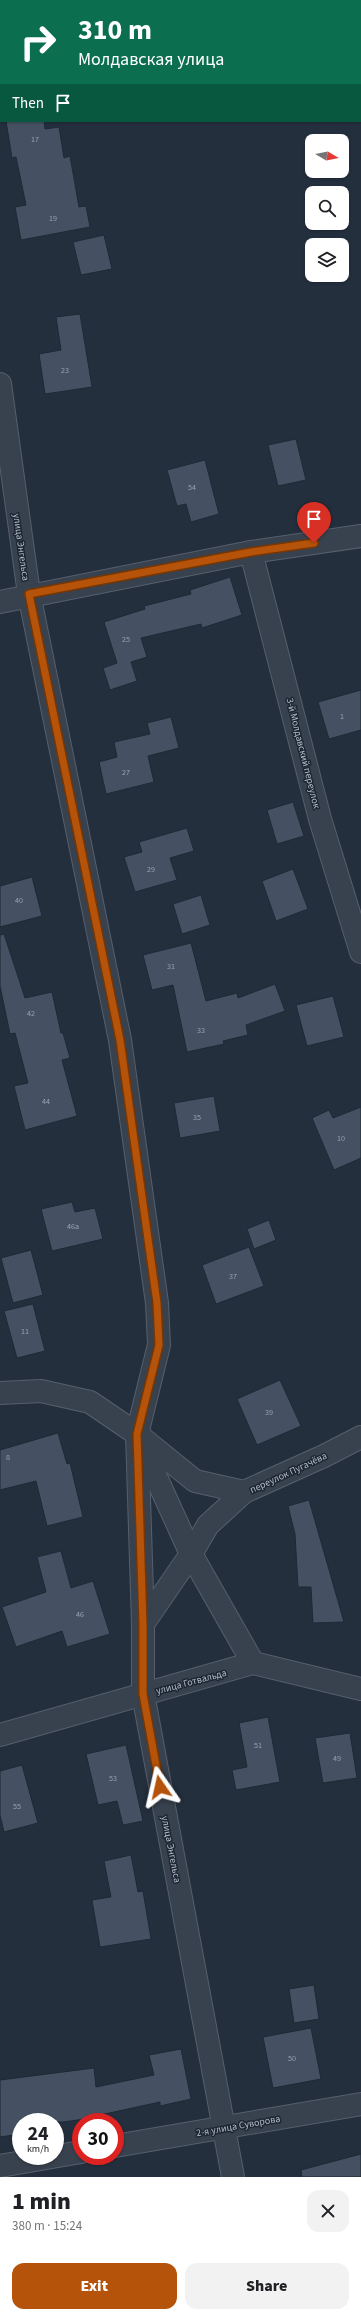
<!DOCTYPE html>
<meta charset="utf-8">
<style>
:root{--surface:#fff;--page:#f2f2f2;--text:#202124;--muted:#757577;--accent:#b45309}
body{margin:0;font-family:"Source Sans 3",sans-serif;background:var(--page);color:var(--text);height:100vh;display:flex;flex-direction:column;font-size:15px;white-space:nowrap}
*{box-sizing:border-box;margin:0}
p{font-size:13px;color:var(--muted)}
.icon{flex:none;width:22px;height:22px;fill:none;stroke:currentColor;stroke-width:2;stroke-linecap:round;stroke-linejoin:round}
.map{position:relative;height:2177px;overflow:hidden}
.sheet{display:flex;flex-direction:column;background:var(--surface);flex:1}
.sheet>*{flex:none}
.hud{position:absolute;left:0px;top:0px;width:361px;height:122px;box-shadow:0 1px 3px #0004;background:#0b6e4f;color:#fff;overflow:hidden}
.needle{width:26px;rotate:100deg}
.controls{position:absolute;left:305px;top:134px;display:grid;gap:8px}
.controls a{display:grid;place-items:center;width:44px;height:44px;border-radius:8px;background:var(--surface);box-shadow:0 1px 3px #0004;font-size:20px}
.speed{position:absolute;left:12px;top:2113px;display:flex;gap:8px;font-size:20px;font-weight:700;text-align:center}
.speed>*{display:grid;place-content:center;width:52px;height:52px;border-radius:50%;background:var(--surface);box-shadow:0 1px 3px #0004;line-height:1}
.speed small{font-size:10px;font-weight:400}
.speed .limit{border:6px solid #d22;background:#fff;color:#111}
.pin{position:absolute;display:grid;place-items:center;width:34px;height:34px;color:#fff;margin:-41px -17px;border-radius:50% 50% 50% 0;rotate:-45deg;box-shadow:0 0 4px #0007}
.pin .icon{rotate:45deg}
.me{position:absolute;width:44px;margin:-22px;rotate:349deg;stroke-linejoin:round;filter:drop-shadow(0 0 3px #0008)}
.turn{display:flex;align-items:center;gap:14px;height:84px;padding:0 12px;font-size:18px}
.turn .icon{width:52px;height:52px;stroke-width:2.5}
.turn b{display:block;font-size:28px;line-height:34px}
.then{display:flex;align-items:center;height:38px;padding:0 12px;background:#0003;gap:8px;font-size:15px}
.round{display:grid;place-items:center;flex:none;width:42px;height:42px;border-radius:12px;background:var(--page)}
.overview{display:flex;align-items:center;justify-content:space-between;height:68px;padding:0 12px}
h1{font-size:24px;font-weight:800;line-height:30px}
.cta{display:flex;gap:8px;margin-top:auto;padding:8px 12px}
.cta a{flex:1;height:46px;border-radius:12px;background:var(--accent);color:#fff;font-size:16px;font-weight:800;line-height:46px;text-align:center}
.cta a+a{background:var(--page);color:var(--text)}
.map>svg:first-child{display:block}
.building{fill:#455162;stroke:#1f2835}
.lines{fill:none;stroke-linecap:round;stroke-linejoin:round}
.street-casing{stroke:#565f6c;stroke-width:24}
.street{stroke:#38414e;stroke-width:22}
.route-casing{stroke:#753606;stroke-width:10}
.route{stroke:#b45309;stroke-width:7}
.labels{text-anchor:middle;stroke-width:3;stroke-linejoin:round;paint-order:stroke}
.number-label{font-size:8px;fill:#98a1af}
.street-label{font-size:10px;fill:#b4bcc9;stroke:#1d2633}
</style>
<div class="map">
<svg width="361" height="2177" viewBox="0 0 361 2177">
<rect width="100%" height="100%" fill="#242f3e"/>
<g class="building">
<polygon points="6,121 44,121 45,129 59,127 64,158 70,156 79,207 86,206 90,227 21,240 15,207 26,205 16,157 12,158"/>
<polygon points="104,235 112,269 81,275 73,242"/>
<polygon points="80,314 92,387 45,394 39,354 61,350 56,317"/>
<polygon points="296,439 306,480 278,486 268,445"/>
<polygon points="205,460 219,514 191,522 186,504 177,506 167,470"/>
<polygon points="230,577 242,615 202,628 201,624 141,638 147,657 131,662 137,681 110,690 103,668 117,663 104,622 145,609 144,606 191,594 190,590"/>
<polygon points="361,690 361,730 329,739 318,702"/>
<polygon points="171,717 179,748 148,756 154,782 106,794 99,762 117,757 114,742 150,734 147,723"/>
<polygon points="293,802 304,836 277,844 267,810"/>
<polygon points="187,828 194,851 170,858 177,880 135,892 124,857 142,852 139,842"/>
<polygon points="293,869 308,909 276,921 262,881"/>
<polygon points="32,877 42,916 0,927 0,886"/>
<polygon points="201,895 210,925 182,934 173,904"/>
<polygon points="4,934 25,998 52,992 61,1033 63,1033 70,1058 62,1060 77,1116 25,1130 14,1086 28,1083 15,1033 10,1034 0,986 0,935"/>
<polygon points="191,943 206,1001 237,993 238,998 275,984 285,1011 246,1025 248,1035 223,1041 224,1044 187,1052 173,985 152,990 143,955"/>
<polygon points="333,996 344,1037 307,1046 296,1005"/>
<polygon points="214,1096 220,1131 180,1138 174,1103"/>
<polygon points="361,1107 361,1158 334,1170 312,1118 329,1110 333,1118"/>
<polygon points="72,1202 75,1212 95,1208 103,1239 52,1251 41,1209"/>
<polygon points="269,1220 276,1240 254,1249 247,1229"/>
<polygon points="249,1247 264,1286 216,1304 202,1265"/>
<polygon points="31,1250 43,1295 13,1303 1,1258"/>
<polygon points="33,1304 45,1351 17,1358 4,1311"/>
<polygon points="280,1380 301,1426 257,1445 237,1399"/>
<polygon points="58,1433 67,1464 70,1463 83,1517 47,1526 36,1481 0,1490 0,1450"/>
<polygon points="309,1500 344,1622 313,1623 311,1587 298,1587 295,1534 288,1506"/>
<polygon points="61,1551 71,1588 93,1581 110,1634 67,1647 62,1631 16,1647 2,1607 46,1592 37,1557"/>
<polygon points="268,1717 280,1782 236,1790 232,1770 247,1767 239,1723"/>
<polygon points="350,1733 357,1778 323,1783 315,1738"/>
<polygon points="126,1745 143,1821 123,1825 117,1801 98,1805 86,1754"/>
<polygon points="22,1765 38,1823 4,1832 0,1815 0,1771"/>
<polygon points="131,1855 138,1892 143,1891 151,1939 100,1947 92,1900 111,1897 104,1861"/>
<polygon points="314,1985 319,2019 294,2023 289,1989"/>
<polygon points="311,2028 321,2079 273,2088 263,2037"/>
<polygon points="181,2049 191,2099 160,2106 160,2102 100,2115 100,2117 63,2122 21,2122 21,2134 0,2137 0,2080 94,2068 96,2087 154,2075 149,2055"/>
<polygon points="361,2154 361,2177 302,2177 301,2170"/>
</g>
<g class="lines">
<defs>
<g id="street">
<polyline points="0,384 29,594 120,1040 157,1303 159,1345 137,1434 143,1624 143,1694 233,2177"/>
<polyline points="251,552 320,819 361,952"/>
<polyline points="0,602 251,552 361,536"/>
<polyline points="0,1393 41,1391 90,1402 137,1434 195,1481 244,1492 324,1456 361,1437"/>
<polyline points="141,1444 191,1554 253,1663"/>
<polyline points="143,1624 191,1554 208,1525 244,1492"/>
<polyline points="0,1735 253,1663 361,1689"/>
<polyline points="115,2146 361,2104"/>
<polyline points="0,2166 81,2152"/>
</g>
</defs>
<use href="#street" class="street-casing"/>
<use href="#street" class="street"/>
</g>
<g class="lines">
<defs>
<polyline id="route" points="160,1787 143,1694 143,1624 137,1434 159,1345 157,1303 120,1040 29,594 251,552 314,543"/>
</defs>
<use href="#route" class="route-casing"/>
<use href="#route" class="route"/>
</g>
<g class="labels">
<g class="number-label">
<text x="35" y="142">17</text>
<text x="53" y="221">19</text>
<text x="65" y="373">23</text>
<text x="192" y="490">54</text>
<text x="126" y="642">25</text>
<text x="342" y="719">1</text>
<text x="126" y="775">27</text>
<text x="151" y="872">29</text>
<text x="19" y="903">40</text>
<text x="171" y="969">31</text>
<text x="31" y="1016">42</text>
<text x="201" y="1033">33</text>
<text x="46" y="1104">44</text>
<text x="197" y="1120">35</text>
<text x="341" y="1141">10</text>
<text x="73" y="1229">46а</text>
<text x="233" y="1279">37</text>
<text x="25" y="1334">11</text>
<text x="269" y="1415">39</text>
<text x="8" y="1460">8</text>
<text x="80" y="1617">46</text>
<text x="258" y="1748">51</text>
<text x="337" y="1761">49</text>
<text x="113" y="1781">53</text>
<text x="17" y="1809">55</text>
<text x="292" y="2061">50</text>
</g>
<g class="street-label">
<text transform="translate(22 547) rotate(82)" y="4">улица Энгельса</text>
<text transform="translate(304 753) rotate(76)" y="4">3-й Молдавский переулок</text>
<text transform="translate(288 1472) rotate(-25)" y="4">переулок Пугачёва</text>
<text transform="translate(191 1681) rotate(-15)" y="4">улица Готвальда</text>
<text transform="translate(172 1849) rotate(79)" y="4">улица Энгельса</text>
<text transform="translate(238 2125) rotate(-10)" y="4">2-я улица Суворова</text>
</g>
</g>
</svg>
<div class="controls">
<a><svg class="needle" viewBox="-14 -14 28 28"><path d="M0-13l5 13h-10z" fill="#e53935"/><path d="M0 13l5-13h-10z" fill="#757577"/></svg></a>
<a><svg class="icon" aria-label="search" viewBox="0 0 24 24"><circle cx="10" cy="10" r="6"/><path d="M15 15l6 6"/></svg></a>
<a><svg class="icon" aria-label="layers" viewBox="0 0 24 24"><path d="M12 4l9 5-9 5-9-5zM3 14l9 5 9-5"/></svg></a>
</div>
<div class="speed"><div>24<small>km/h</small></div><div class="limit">30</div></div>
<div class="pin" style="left:314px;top:543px;background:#d93025"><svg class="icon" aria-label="arrive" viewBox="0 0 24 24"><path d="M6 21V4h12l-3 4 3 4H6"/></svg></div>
<svg class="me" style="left:160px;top:1787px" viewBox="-20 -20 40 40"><path d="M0-17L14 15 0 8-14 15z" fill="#b45309" stroke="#fff" stroke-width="4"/></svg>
<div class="hud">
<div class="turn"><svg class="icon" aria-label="right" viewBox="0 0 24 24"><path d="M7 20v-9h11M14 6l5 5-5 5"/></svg><div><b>310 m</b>Молдавская улица</div></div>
<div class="then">Then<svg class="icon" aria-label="arrive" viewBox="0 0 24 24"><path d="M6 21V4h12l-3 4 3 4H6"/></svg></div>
</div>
</div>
<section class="sheet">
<div class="overview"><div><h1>1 min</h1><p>380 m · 15:24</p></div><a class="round"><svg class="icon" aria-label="close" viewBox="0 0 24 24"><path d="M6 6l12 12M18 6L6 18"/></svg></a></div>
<div class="cta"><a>Exit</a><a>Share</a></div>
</section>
